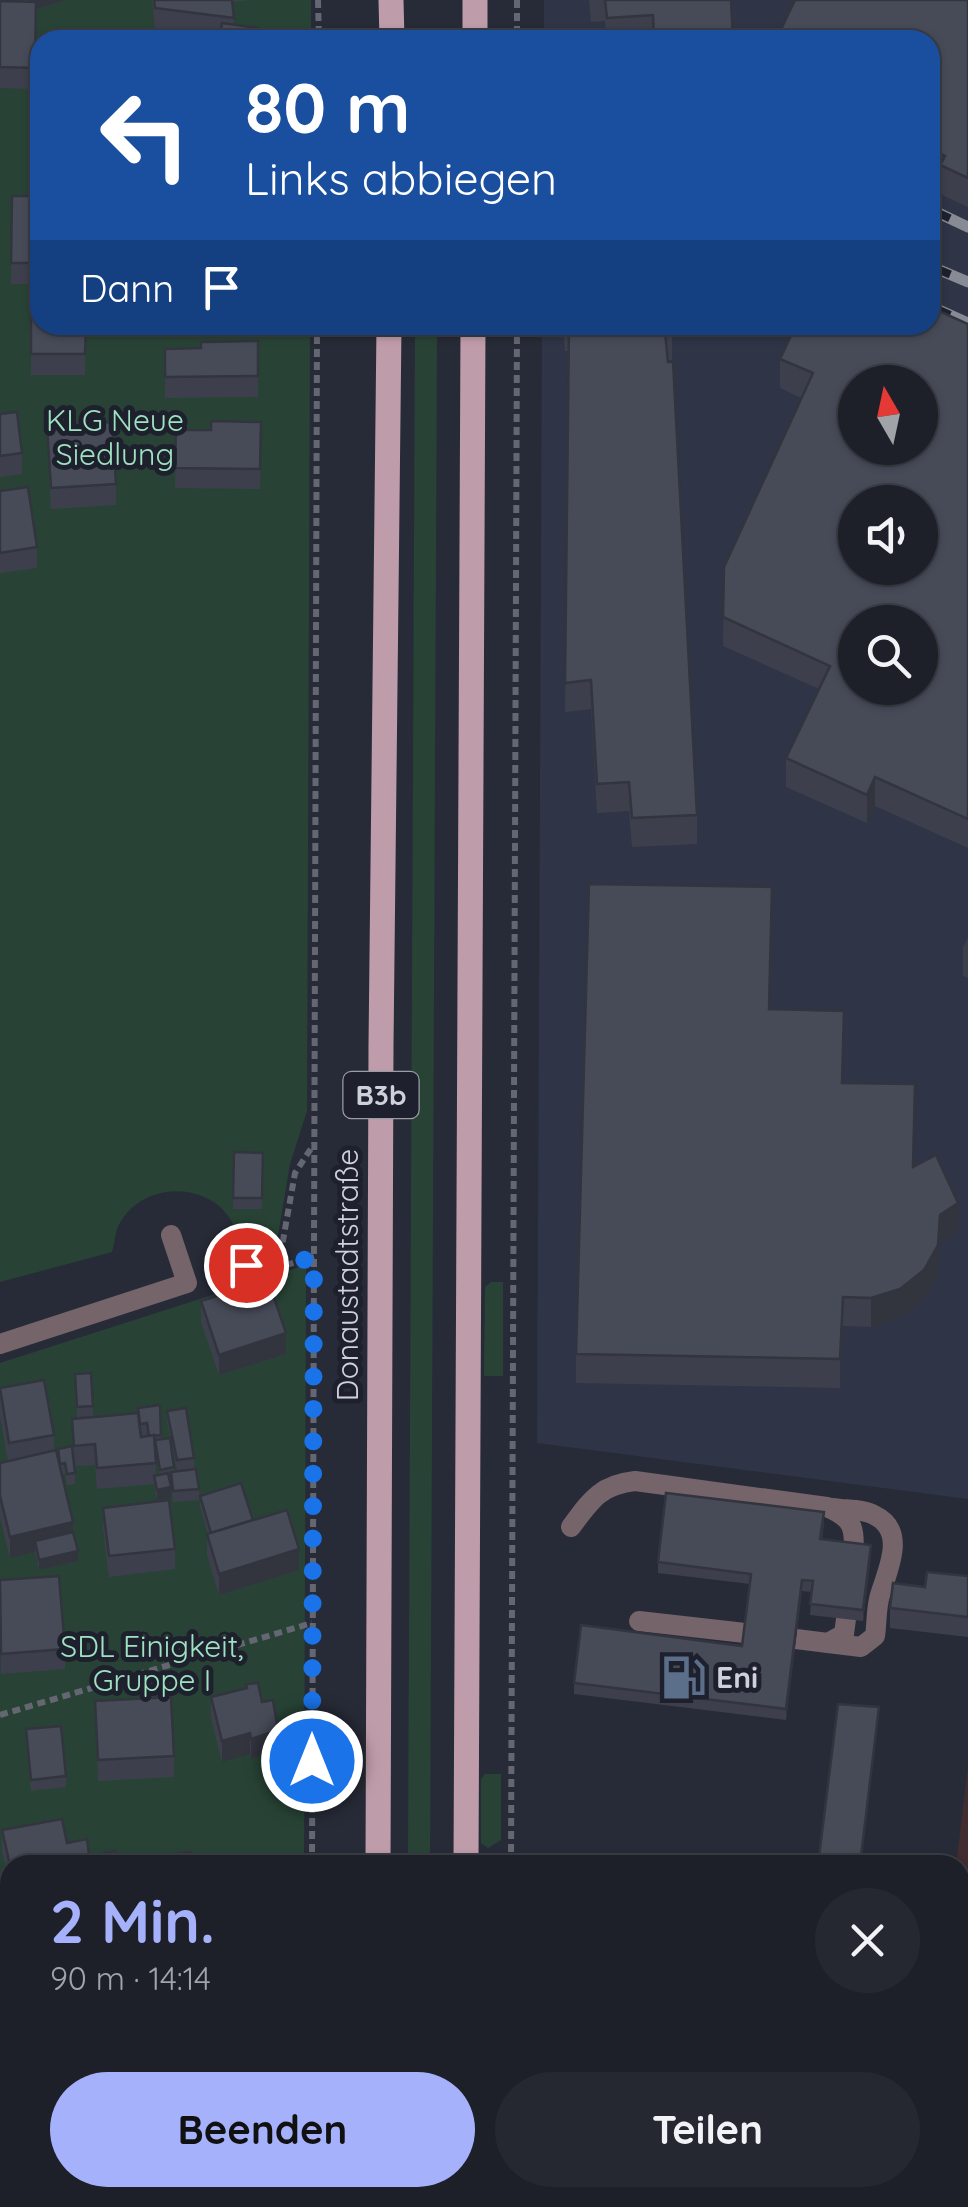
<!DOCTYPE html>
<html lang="de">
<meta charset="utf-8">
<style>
:root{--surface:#1d2029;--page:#252831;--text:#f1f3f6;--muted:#a0a3a8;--line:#3b3e46;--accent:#a6b1fc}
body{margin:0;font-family:Quicksand,sans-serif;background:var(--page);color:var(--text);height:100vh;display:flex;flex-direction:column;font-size:38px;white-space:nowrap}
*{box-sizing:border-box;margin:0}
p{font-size:32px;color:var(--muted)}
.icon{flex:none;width:55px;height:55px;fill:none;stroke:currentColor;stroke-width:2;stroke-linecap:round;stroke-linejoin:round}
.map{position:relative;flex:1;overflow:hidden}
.panel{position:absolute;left:0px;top:1855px;width:970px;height:352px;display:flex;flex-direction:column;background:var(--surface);border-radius:30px 30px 0 0;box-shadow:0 2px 8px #0004,0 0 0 2px var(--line)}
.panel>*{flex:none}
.banner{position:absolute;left:30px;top:30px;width:910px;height:305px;border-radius:30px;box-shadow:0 2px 8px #0004,0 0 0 2px var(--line);background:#1a4fa0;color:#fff;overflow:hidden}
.needle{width:65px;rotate:351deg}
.tools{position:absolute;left:838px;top:365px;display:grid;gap:20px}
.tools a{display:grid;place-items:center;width:100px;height:100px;border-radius:50%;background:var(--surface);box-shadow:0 2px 8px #0004,0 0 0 2px var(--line);font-size:50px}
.pin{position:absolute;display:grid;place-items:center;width:85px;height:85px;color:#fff;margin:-42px;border:5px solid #fff;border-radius:50%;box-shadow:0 2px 10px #0007}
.me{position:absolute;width:110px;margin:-55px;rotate:0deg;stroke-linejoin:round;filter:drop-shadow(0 0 8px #0008)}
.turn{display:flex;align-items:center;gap:35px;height:210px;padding:0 50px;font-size:45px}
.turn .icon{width:130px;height:130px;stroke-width:2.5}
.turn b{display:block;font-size:70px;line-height:85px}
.then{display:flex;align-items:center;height:95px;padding:0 50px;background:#0003;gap:20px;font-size:38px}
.round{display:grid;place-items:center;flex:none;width:105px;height:105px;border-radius:52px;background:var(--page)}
.summary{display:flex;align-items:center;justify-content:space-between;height:170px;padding:0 50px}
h1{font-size:60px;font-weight:800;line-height:75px;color:var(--accent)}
.action{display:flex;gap:20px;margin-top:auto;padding:20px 50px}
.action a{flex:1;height:115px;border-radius:60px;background:var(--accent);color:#111;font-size:40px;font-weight:800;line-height:115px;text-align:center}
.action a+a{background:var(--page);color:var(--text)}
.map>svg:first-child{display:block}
.built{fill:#2f3446;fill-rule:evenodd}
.education{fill:#412c2f}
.green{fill:#284336}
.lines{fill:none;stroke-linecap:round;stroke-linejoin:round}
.path{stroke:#646772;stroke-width:6;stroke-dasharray:8 5;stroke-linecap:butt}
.service{stroke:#75646a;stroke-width:20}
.minor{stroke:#75646a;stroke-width:20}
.primary{stroke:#bf9ca9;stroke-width:25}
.rail-casing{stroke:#888b95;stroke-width:11}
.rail{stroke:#1e212d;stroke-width:8;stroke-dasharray:22;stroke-linecap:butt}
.wall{fill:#3d404c;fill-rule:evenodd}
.shaded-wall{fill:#32343e}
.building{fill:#474b58;stroke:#32343e;stroke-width:2.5;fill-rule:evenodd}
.route{stroke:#1a73e8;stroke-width:18;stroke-dasharray:0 32.4}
.labels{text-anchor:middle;stroke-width:10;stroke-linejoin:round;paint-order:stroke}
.shield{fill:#1e212d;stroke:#9a9ca6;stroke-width:2.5}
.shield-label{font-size:28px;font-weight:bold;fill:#cfd1da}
.park-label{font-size:30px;fill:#9ee2c1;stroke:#1e212d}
.street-label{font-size:30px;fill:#cfd1da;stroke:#1e212d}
.poi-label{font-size:30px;font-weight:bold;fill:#cfd1da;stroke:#1e212d;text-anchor:start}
</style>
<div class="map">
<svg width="968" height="2207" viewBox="0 0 968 2207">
<rect width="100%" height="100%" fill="#272b37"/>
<path class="built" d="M 544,0 L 968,0 L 968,1499 L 537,1443 L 542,325 L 930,325 L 930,40 L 544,40 ZM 855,382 L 920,382 L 920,448 L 855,448 ZM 855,502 L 920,502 L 920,568 L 855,568 ZM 855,622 L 920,622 L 920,688 L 855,688 Z"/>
<polygon class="education" points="968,1766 968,2207 534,2207 534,2198 960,2198 960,1865 956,1865"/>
<g class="green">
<path d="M 0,0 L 311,0 L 311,40 L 40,40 L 40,325 L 310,325 L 307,1111 L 290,1164 L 278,1235 L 266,1250 L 245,1256 C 240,1241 236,1225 225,1212 C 196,1179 135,1186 117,1229 C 115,1236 114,1245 112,1252 L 0,1282 Z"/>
<polygon points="415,325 437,325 430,1865 408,1865"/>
<polygon points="306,1265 304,1865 10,1865 10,2089 0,2092 0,1363"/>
<polygon points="491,1282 503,1282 503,1376 484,1376 485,1287"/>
<polygon points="485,1774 501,1774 501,1840 488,1848 481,1843 481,1779"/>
<polygon points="10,2114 10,2198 303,2198 303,2207 0,2207 0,2117"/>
</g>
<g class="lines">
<g class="path">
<polyline points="318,0 319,40"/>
<polyline points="517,0 517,40"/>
<polyline points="277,1255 286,1265 314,1257"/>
<polyline points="216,1274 277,1255 282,1246 295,1173 314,1144"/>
<polyline points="0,1715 312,1623"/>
<polyline points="312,1865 317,325"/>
<polyline points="511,1865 517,325"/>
<polyline points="310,2207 310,2198"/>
<polyline points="509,2207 509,2198"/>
</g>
<g class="service">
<path d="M 571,1527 C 591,1500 600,1485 635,1481 L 827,1507 C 852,1518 856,1527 853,1554"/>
<polyline points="639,1621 745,1633"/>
<polyline points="796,1639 828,1643 844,1634 846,1619"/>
<path d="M 828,1643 L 861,1647 L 875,1636 C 877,1623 876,1608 880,1595 C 887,1571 908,1531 874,1515 C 864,1509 845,1510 834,1508"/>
<polyline points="0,2103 10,2100"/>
</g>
<polyline class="minor" points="0,1344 187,1283 171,1235"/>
<g class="primary">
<polyline points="391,0 392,40"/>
<polyline points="475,40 475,0"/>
<polyline points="378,1865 381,1046 389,325"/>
<polyline points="466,1865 473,325"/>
<polyline points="466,2198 466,2207"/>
<polyline points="377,2207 377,2198"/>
</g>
<defs>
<g id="rail">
<polyline points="930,209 968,227"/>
<polyline points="930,266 968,282"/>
<polyline points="930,306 968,323"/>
</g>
</defs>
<use href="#rail" class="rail-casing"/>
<use href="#rail" class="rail"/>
</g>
<g class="wall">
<polygon points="25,0 67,0 36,9 35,89 0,88 0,1 25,2"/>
<polygon points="152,0 250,0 232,2 234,25 258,40 155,28"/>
<polygon points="589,0 731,0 733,40 606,40 605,21 591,22"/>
<polygon points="968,0 968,207 940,194 940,183 930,178 930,40"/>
<polygon points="12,196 40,196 40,284 11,284"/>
<polygon points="31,294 86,325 85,375 31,375"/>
<polygon points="968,324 968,848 875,806 867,823 786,787 786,758 819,689 723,646 724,567 801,398 780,388 780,359"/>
<polygon points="563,325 672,325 672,360 668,360 697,815 697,844 632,847 629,811 597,813 591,709 565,712 569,351 565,351"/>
<polygon points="258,341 258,397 165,398 165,349 201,348"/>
<polygon points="0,414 22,453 22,474 0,477"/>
<polygon points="261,422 260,489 175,488 176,430 211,430"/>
<polygon points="47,426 116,484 116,505 51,509"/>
<polygon points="0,491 37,547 37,568 0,573"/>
<polygon points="968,938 968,978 963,976 963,947"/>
<polygon points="770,1009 843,1083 914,1166 958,1232 940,1244 938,1274 924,1299 900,1318 871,1327 843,1326 840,1388 576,1383 576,1354"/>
<polygon points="234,1152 263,1153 262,1209 233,1209"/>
<polygon points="201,1301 286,1354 219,1375 201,1322"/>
<polygon points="75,1374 93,1406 93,1416 77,1417"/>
<polygon points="0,1388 54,1435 54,1451 58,1459 58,1449 75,1473 75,1484 67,1485 65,1474 62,1474 78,1561 39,1570 35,1552 10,1558 0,1517 0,1463 8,1461 0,1416"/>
<path d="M 160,1405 L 161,1439 L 170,1438 L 174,1471 L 177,1471 L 167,1422 L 167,1411 L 194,1458 L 194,1469 L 199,1489 L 199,1500 L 173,1502 L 171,1479 L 171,1497 L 157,1500 L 154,1484 L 97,1489 L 95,1465 L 74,1466 L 72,1419 L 138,1413 ZM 155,1446 L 159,1475 L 156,1475 Z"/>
<polygon points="200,1496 253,1520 299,1570 219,1595 207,1555 207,1534 208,1534 200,1507"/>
<polygon points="103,1508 175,1549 175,1569 109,1577 103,1528"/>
<polygon points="824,1523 822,1539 871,1556 863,1621 810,1615 812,1592 802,1591 786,1720 574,1694 574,1683 742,1646 750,1584 658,1573 658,1562"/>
<polygon points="968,1576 968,1637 890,1628 890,1608 925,1587"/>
<polygon points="0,1580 65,1649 65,1669 1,1674"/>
<polygon points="246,1684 262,1702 278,1751 251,1759 250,1754 222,1762 211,1718 211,1697 246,1688"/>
<polygon points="95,1701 174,1756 174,1777 98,1781"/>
<polygon points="26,1729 66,1776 66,1787 31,1791"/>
<polygon points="2,1830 67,1843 87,1839 90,1865 10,1865 10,1884 2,1851"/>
<polygon points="10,1905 10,2049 0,2016 0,1988 6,1986 0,1966 0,1908"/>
</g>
<g class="shaded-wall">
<polygon points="28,0 67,0 36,9 35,89 36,9 28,11"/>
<polygon points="875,777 875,806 867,823 867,795"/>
<polygon points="958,1203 958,1232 940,1244 938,1274 924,1299 900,1318 871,1327 871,1298 940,1215"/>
<polygon points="843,1297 843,1326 840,1388 840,1359"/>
<polygon points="286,1333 286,1354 219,1375 219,1355"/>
<polygon points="171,1487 171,1497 157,1500 157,1490"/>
<polygon points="73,1522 73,1543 35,1541 35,1552 10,1558 10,1537"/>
<polygon points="871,1545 871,1556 863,1621 863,1610"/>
<polygon points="299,1549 299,1570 219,1595 219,1574"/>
<polygon points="78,1551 78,1561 39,1570 39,1560"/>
<polygon points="802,1580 802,1591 786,1720 786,1709"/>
<polygon points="879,1707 861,1865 860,1865"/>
<polygon points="278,1730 278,1751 251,1759 251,1739"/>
<polygon points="250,1733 250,1754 222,1762 222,1741"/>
<polygon points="10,1968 10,1988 7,1989 7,1969"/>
</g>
<g class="building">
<polygon points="154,0 232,0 234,18 155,8"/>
<polygon points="605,0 731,0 733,40 654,40 653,15 607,18"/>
<polygon points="795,0 968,0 968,178 940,165 945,156 930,149 930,40 776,40"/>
<polygon points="0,1 36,2 35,68 0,67"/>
<polygon points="222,23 258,28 257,40 173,40 175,30 220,36"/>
<polygon points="12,196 40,196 40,263 11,263"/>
<polygon points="31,294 40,294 40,325 86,325 85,354 31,354"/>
<path d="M 930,307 L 968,324 L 968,819 L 875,777 L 867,795 L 786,758 L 830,666 L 723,617 L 724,567 L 813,373 L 780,359 L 796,325 L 930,325 ZM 855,382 L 920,382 L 920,448 L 855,448 ZM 855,502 L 920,502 L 920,568 L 855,568 ZM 855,622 L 920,622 L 920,688 L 855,688 Z"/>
<polygon points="592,325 672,325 672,331 665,332 668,362 673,362 697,815 632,818 629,782 597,784 591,680 565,683 569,327"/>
<polygon points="258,341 258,376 165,377 165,349 201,348 201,342"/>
<polygon points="17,412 22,453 0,456 0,414"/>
<polygon points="211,421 261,422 260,469 175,468 176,430 211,430"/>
<polygon points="112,422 116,484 51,488 47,426"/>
<polygon points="28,487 37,547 0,553 0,491"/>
<polygon points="589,884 772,887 769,1009 844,1011 842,1083 915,1084 913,1167 936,1155 958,1203 940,1215 938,1245 924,1270 900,1289 871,1298 843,1297 840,1359 576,1354"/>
<polygon points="234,1152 263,1153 262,1198 233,1198"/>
<polygon points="268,1280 286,1333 219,1355 201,1301"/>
<polygon points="91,1373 93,1406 77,1407 75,1374"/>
<polygon points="44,1380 54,1435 9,1443 0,1388"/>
<polygon points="160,1405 161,1435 149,1436 147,1423 140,1424 138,1408"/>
<polygon points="186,1408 194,1458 177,1460 167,1411"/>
<polygon points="138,1413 141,1437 154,1435 156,1463 97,1468 95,1444 74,1446 72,1419"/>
<polygon points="170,1438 174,1467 160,1470 155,1440"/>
<polygon points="72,1446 75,1473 67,1474 65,1463 60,1464 58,1449"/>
<polygon points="56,1450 73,1522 10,1537 0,1496 0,1463"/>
<polygon points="196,1469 199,1489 173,1491 171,1472"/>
<polygon points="168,1473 171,1487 157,1490 154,1476"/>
<polygon points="241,1483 253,1520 211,1533 200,1496"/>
<polygon points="666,1493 824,1512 820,1539 871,1545 863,1610 810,1604 813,1581 802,1580 786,1709 574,1683 581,1625 742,1646 751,1574 658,1562"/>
<polygon points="169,1500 175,1549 109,1556 103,1508"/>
<polygon points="287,1510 299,1549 219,1574 207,1534"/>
<polygon points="73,1532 78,1551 39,1560 35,1541"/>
<polygon points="927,1572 968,1576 968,1617 890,1608 893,1583 925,1587"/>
<polygon points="59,1576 65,1649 1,1654 0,1580"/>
<polygon points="258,1683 262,1702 273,1700 278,1730 251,1739 250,1733 222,1741 211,1697 247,1688 246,1684"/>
<polygon points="171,1697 174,1756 98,1760 95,1701"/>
<polygon points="838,1704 879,1707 860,1865 818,1865"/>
<polygon points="61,1726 66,1776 31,1780 26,1729"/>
<polygon points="62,1819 67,1843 87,1839 90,1863 78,1865 10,1865 2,1830"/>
<polygon points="115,1851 118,1865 94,1865 92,1856"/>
<polygon points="191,1852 193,1865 167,1865 166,1855"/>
<polygon points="10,1905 10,1968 7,1969 0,1945 0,1908"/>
<polygon points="10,1985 10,2028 0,1995 0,1988"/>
<polygon points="960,2141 968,2142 968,2207 674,2207 675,2198 960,2198"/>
</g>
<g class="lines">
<polyline class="route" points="246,1265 276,1255 286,1265 314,1257 312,1761"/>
</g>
<defs>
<symbol id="fuel-bare" viewBox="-9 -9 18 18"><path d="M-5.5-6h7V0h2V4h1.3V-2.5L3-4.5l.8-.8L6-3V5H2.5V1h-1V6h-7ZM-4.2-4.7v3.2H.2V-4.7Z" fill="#5c6f8a" stroke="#1e212d" stroke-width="2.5" paint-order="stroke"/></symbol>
</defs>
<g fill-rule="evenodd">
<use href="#fuel-bare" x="652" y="1646" width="63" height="63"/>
</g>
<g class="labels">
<rect class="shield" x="343.5" y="1072" width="75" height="46" rx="8"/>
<g class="shield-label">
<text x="381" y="1105">B3b</text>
</g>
<g class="park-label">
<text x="115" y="431">KLG Neue<tspan x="115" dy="34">Siedlung</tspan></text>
<text x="152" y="1657">SDL Einigkeit,<tspan x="152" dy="34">Gruppe I</tspan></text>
</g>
<g class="street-label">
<text transform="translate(348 1275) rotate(-90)" y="10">Donaustadtstraße</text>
</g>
<g class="poi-label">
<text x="716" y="1688">Eni</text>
</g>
</g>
</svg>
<div class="tools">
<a><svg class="needle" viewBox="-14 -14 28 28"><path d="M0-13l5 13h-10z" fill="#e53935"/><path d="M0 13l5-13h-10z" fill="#a0a3a8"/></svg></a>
<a><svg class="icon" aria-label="sound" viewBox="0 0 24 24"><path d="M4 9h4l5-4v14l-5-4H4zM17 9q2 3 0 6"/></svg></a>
<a><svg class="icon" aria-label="search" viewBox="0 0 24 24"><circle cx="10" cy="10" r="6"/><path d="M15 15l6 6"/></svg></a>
</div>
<div class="pin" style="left:246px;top:1265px;background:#d93025"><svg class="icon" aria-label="arrive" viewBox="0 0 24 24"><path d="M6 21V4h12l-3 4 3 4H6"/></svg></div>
<svg class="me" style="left:312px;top:1761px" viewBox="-20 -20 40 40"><circle r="17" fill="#1a73e8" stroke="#fff" stroke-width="3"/><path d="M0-11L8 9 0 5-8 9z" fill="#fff"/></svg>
<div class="banner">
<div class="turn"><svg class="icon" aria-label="left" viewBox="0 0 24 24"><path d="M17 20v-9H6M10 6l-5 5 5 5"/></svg><div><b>80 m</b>Links abbiegen</div></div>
<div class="then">Dann<svg class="icon" aria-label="arrive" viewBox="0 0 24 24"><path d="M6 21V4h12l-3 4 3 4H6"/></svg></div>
</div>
<section class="panel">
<div class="summary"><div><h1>2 Min.</h1><p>90 m · 14:14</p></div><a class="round"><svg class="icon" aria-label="close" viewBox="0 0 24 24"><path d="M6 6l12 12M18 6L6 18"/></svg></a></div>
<div class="action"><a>Beenden</a><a>Teilen</a></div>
</section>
</div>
